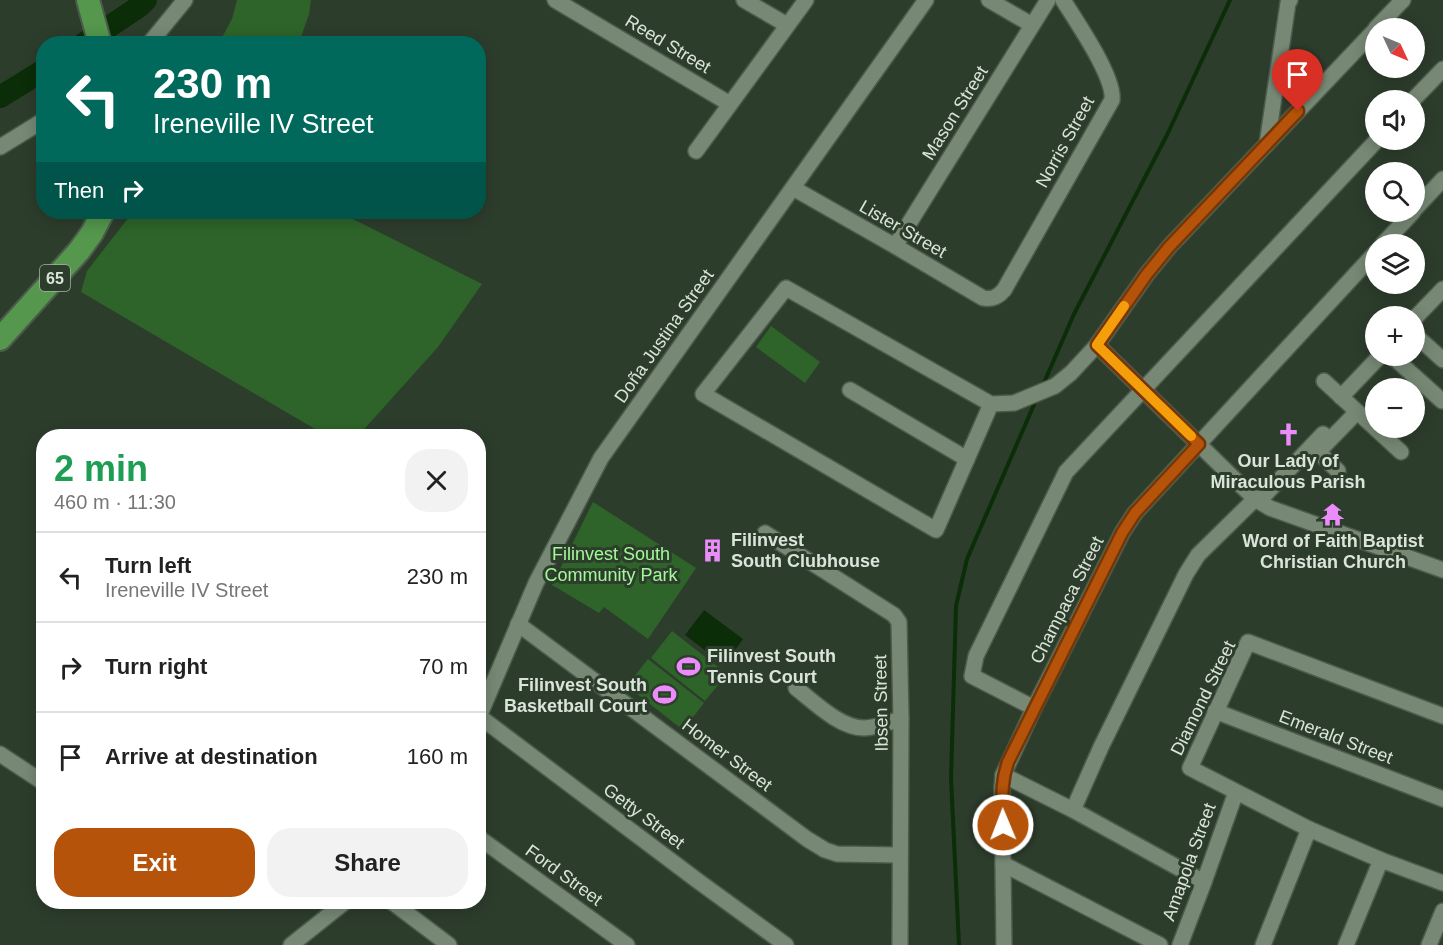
<!DOCTYPE html>
<meta charset="utf-8">
<style>
:root{--surface:#fff;--page:#f2f2f2;--text:#222;--muted:#767676;--line:#e0e0e0;--accent:#b45309}
body{margin:0;font-family:Arial,sans-serif;background:var(--page);color:var(--text);height:100vh;display:flex;flex-direction:column;font-size:22px;white-space:nowrap}
*{box-sizing:border-box;margin:0}
p{font-size:20px;color:var(--muted)}
.icon{flex:none;width:33px;height:33px;fill:none;stroke:currentColor;stroke-width:2;stroke-linecap:round;stroke-linejoin:round}
.map{position:relative;flex:1;overflow:hidden}
.sheet{position:absolute;left:36px;top:429px;width:450px;height:480px;display:flex;flex-direction:column;background:var(--surface);border-radius:24px;box-shadow:0 3px 15px #0003}
.sheet>*{flex:none}
.top-card{position:absolute;left:36px;top:36px;width:450px;height:183px;border-radius:24px;box-shadow:0 3px 15px #0003;background:#00695c;color:#fff;overflow:hidden}
.needle{width:39px;rotate:134deg}
.fabs{position:absolute;left:1365px;top:18px;display:grid;gap:12px}
.fabs a{display:grid;place-items:center;width:60px;height:60px;border-radius:50%;background:var(--surface);box-shadow:0 3px 15px #0003;font-size:30px}
.pin{position:absolute;display:grid;place-items:center;width:51px;height:51px;color:#fff;margin:-62px -26px;border-radius:50% 50% 50% 0;rotate:-45deg;box-shadow:0 0 6px #0007}
.pin .icon{rotate:45deg}
.me{position:absolute;width:66px;margin:-33px;rotate:359deg;stroke-linejoin:round;filter:drop-shadow(0 0 4px #0008)}
.turn{display:flex;align-items:center;gap:21px;height:126px;padding:0 18px;font-size:27px}
.turn .icon{width:78px;height:78px;stroke-width:2.5}
.turn b{display:block;font-size:42px;line-height:51px}
.then{display:flex;align-items:center;height:57px;padding:0 18px;background:#0003;gap:12px;font-size:22px}
.round{display:grid;place-items:center;flex:none;width:63px;height:63px;border-radius:24px;background:var(--page)}
.head{display:flex;align-items:center;justify-content:space-between;height:102px;padding:0 18px}
h1{font-size:36px;font-weight:800;line-height:45px;color:#1e9e55}
.action{display:flex;gap:12px;margin-top:auto;padding:12px 18px}
.action a{flex:1;height:69px;border-radius:24px;background:var(--accent);color:#fff;font-size:24px;font-weight:800;line-height:69px;text-align:center}
.action a+a{background:var(--page);color:var(--text)}
ul{padding:0;list-style:none}
li{display:flex;align-items:center;gap:18px;height:90px;padding:0 18px;border-top:2px solid var(--line)}
li div{flex:1}
li b{display:block;font-size:22px}
li em{font-style:normal}
.map>svg:first-child{display:block}
.green{fill:#2e6429}
.water{fill:#0b2d08}
.lines{fill:none;stroke-linecap:round;stroke-linejoin:round}
.stream{stroke:#0b2d08;stroke-width:4}
.river{stroke:#0b2d08;stroke-width:22}
.minor-casing{stroke:#4c5a4b;stroke-width:18}
.highway-casing{stroke:#4c5a4b;stroke-width:26}
.minor{stroke:#778975;stroke-width:15}
.highway{stroke:#54974d;stroke-width:22}
.route-casing{stroke:#753606;stroke-width:15}
.route{stroke:#b45309;stroke-width:10}
.slow{stroke:#f59e0b;stroke-width:10}
.labels{text-anchor:middle;stroke-width:6;stroke-linejoin:round;paint-order:stroke}
.shield{fill:#2d3d2c;stroke:#a6b2a5;stroke-width:1.5}
.shield-label{font-size:16px;font-weight:bold;fill:#dae4d9}
.street-label{font-size:18px;fill:#dae4d9;stroke:#2d3d2c}
.poi-label{font-size:18px;font-weight:bold;fill:#dae4d9;stroke:#2d3d2c}
.park-label{font-size:18px;fill:#a3f99a;stroke:#2d3d2c}
</style>
<div class="map">
<svg width="1443" height="945" viewBox="0 0 1443 945">
<rect width="100%" height="100%" fill="#2d3d2c"/>
<g class="green">
<polygon points="237,0 311,0 309,14 299,43 219,43 232,19"/>
<polygon points="133,212 339,212 482,284 438,347 358,436 327,436 81,292 87,271"/>
<polygon points="771,326 820,362 805,383 756,347"/>
<polygon points="593,502 696,568 648,639 604,607 599,613 552,585"/>
<polygon points="672,631 727,674 705,701 651,658"/>
<polygon points="648,659 704,703 683,730 627,686"/>
</g>
<polygon class="water" points="704,610 743,639 724,665 685,635"/>
<g class="lines">
<g class="stream">
<polyline points="1043,385 1074,314 1167,135 1230,0"/>
<polyline points="959,945 951,778 956,606 967,559 1036,400"/>
</g>
<g class="river">
<polyline points="83,44 140,6 146,0"/>
<polyline points="0,97 44,70"/>
</g>
<defs>
<g id="minor">
<polyline points="555,0 730,104"/>
<polyline points="744,0 787,25"/>
<polyline points="989,0 1032,25"/>
<polyline points="1376,28 1403,0"/>
<polyline points="149,44 185,0"/>
<polyline points="1413,100 1443,69"/>
<polyline points="1267,144 1288,3 1290,0"/>
<polyline points="0,147 44,120"/>
<polyline points="696,151 806,0"/>
<path d="M 793,188 L 895,246 L 983,298 C 992,300 998,297 1004,290 L 1112,100 C 1115,77 1076,21 1063,0"/>
<polyline points="1414,210 1443,179"/>
<polyline points="1383,244 1413,212"/>
<polyline points="895,246 1048,0"/>
<polyline points="1414,319 1443,289"/>
<polyline points="1414,334 1443,360"/>
<polyline points="1097,345 1255,499 1270,508 1443,570"/>
<polyline points="1392,356 1442,401"/>
<polyline points="1324,381 1401,452"/>
<polyline points="850,390 967,459"/>
<polyline points="1341,397 1380,356"/>
<polyline points="991,404 936,530 703,394 786,288 991,404 1014,403 1055,386 1071,373 1097,345 1147,274 1169,247 1376,29"/>
<polyline points="1338,471 1318,452 1357,412"/>
<polyline points="1259,501 1323,434"/>
<polyline points="765,533 894,615 899,622 901,719 900,945"/>
<polyline points="518,624 807,839 825,850 837,854 899,855"/>
<path d="M 796,688 C 814,702 840,728 864,728 C 876,728 890,722 901,719"/>
<polyline points="1034,708 972,676 976,656 1066,472 1377,140"/>
<polyline points="1215,711 1443,799"/>
<polyline points="1443,716 1248,642 1190,768 1309,829 1381,860 1443,883"/>
<polyline points="480,717 698,881 786,945"/>
<polyline points="478,719 536,583 601,458 926,0"/>
<polyline points="0,754 44,783"/>
<polyline points="1003,775 1073,810 1204,882"/>
<polyline points="1073,810 1101,747 1186,574 1198,555 1255,499"/>
<polyline points="478,837 627,945"/>
<polyline points="1003,864 1160,945"/>
<polyline points="392,902 449,945"/>
<polyline points="291,945 345,902"/>
<polyline points="1004,945 1002,787 1003,775 1034,708 1122,533 1135,513 1376,252"/>
<polyline points="1180,945 1204,882 1236,792"/>
<polyline points="1263,945 1309,829"/>
<polyline points="1346,945 1381,860"/>
<polyline points="1429,945 1443,911"/>
</g>
<g id="highway">
<polyline points="88,0 100,44"/>
<polyline points="0,339 79,251 92,233 103,212"/>
</g>
</defs>
<use href="#minor" class="minor-casing"/>
<use href="#highway" class="highway-casing"/>
<use href="#minor" class="minor"/>
<use href="#highway" class="highway"/>
</g>
<g class="lines">
<defs>
<path id="route" d="M 1003,825 C 1003,802 1000,784 1008,762 L 1122,533 L 1135,513 L 1199,444 L 1097,345 L 1147,274 L 1169,247 L 1298,111"/>
</defs>
<use href="#route" class="route-casing"/>
<use href="#route" class="route"/>
<polyline class="slow" points="1124,306 1097,345 1191,436"/>
</g>
<defs>
<symbol id="church-bare" viewBox="-9 -9 18 18"><path d="M-1.2-6h2.4v3.5h3.3v2.4h-3.3V6h-2.4V-.1h-3.3v-2.4h3.3Z" fill="#ec8cfb" stroke="#2d3d2c" stroke-width="2.5" paint-order="stroke"/></symbol>
<symbol id="temple-bare" viewBox="-9 -9 18 18"><path d="M0-6L5-2H3V0L6.5 2.5H4V6H1.5V3h-3V6H-4V2.5H-6.5L-3 0V-2H-5Z" fill="#ec8cfb" stroke="#2d3d2c" stroke-width="2.5" paint-order="stroke"/></symbol>
<symbol id="building-bare" viewBox="-9 -9 18 18"><path d="M-4-6H4V6H1V3H-1V6H-4ZM-2.5-4.3h1.7v1.8h-1.7ZM.8-4.3h1.7v1.8H.8ZM-2.5-1h1.7V.8h-1.7ZM.8-1h1.7V.8H.8Z" fill="#ec8cfb" stroke="#2d3d2c" stroke-width="2.5" paint-order="stroke"/></symbol>
<symbol id="stadium-bare" viewBox="-9 -9 18 18"><path d="M0-5a6.5 5 0 1 0 0 10a6.5 5 0 1 0 0-10ZM-3.5-1.8h7v3.6h-7Z" fill="#ec8cfb" stroke="#2d3d2c" stroke-width="2.5" paint-order="stroke"/></symbol>
</defs>
<g fill-rule="evenodd">
<use href="#church-bare" x="1272" y="418" width="33" height="33"/>
<use href="#temple-bare" x="1316" y="498" width="33" height="33"/>
<use href="#building-bare" x="696" y="534" width="33" height="33"/>
<use href="#stadium-bare" x="672" y="650" width="33" height="33"/>
<use href="#stadium-bare" x="648" y="678" width="33" height="33"/>
</g>
<g class="labels">
<rect class="shield" x="40" y="265" width="30" height="26" rx="4.5"/>
<g class="shield-label">
<text x="55" y="284">65</text>
</g>
<g class="street-label">
<text transform="translate(668 44) rotate(31)" y="6">Reed Street</text>
<text transform="translate(955 113) rotate(-58)" y="6">Mason Street</text>
<text transform="translate(1065 142) rotate(-61)" y="6">Norris Street</text>
<text transform="translate(903 229) rotate(30)" y="6">Lister Street</text>
<text transform="translate(664 336) rotate(-55)" y="6">Doña Justina Street</text>
<text transform="translate(1067 600) rotate(-63)" y="6">Champaca Street</text>
<text transform="translate(1203 698) rotate(-64)" y="6">Diamond Street</text>
<text transform="translate(881 703) rotate(-91)" y="6">Ibsen Street</text>
<text transform="translate(1336 737) rotate(21)" y="6">Emerald Street</text>
<text transform="translate(727 755) rotate(37)" y="6">Homer Street</text>
<text transform="translate(644 816) rotate(37)" y="6">Getty Street</text>
<text transform="translate(1189 862) rotate(-70)" y="6">Amapola Street</text>
<text transform="translate(564 875) rotate(36)" y="6">Ford Street</text>
</g>
<g class="poi-label">
<text x="1288" y="467">Our Lady of<tspan x="1288" dy="21">Miraculous Parish</tspan></text>
<text x="731" y="546" text-anchor="start">Filinvest<tspan x="731" dy="21">South Clubhouse</tspan></text>
<text x="1333" y="547">Word of Faith Baptist<tspan x="1333" dy="21">Christian Church</tspan></text>
<text x="707" y="662" text-anchor="start">Filinvest South<tspan x="707" dy="21">Tennis Court</tspan></text>
<text x="647" y="691" text-anchor="end">Filinvest South<tspan x="647" dy="21">Basketball Court</tspan></text>
</g>
<g class="park-label">
<text x="611" y="560">Filinvest South<tspan x="611" dy="21">Community Park</tspan></text>
</g>
</g>
</svg>
<div class="fabs">
<a><svg class="needle" viewBox="-14 -14 28 28"><path d="M0-13l5 13h-10z" fill="#e53935"/><path d="M0 13l5-13h-10z" fill="#767676"/></svg></a>
<a><svg class="icon" aria-label="sound" viewBox="0 0 24 24"><path d="M4 9h4l5-4v14l-5-4H4zM17 9q2 3 0 6"/></svg></a>
<a><svg class="icon" aria-label="search" viewBox="0 0 24 24"><circle cx="10" cy="10" r="6"/><path d="M15 15l6 6"/></svg></a>
<a><svg class="icon" aria-label="layers" viewBox="0 0 24 24"><path d="M12 4l9 5-9 5-9-5zM3 14l9 5 9-5"/></svg></a>
<a>+</a>
<a>−</a>
</div>
<div class="pin" style="left:1298px;top:111px;background:#d93025"><svg class="icon" aria-label="arrive" viewBox="0 0 24 24"><path d="M6 21V4h12l-3 4 3 4H6"/></svg></div>
<svg class="me" style="left:1003px;top:825px" viewBox="-20 -20 40 40"><circle r="17" fill="#b45309" stroke="#fff" stroke-width="3"/><path d="M0-11L8 9 0 5-8 9z" fill="#fff"/></svg>
<div class="top-card">
<div class="turn"><svg class="icon" aria-label="left" viewBox="0 0 24 24"><path d="M17 20v-9H6M10 6l-5 5 5 5"/></svg><div><b>230 m</b>Ireneville IV Street</div></div>
<div class="then">Then<svg class="icon" aria-label="right" viewBox="0 0 24 24"><path d="M7 20v-9h11M14 6l5 5-5 5"/></svg></div>
</div>
<section class="sheet">
<div class="head"><div><h1>2 min</h1><p>460 m · 11:30</p></div><a class="round"><svg class="icon" aria-label="close" viewBox="0 0 24 24"><path d="M6 6l12 12M18 6L6 18"/></svg></a></div>
<ul>
<li><svg class="icon" aria-label="left" viewBox="0 0 24 24"><path d="M17 20v-9H6M10 6l-5 5 5 5"/></svg><div><b>Turn left</b><p>Ireneville IV Street</p></div><em>230 m</em></li>
<li><svg class="icon" aria-label="right" viewBox="0 0 24 24"><path d="M7 20v-9h11M14 6l5 5-5 5"/></svg><div><b>Turn right</b></div><em>70 m</em></li>
<li><svg class="icon" aria-label="arrive" viewBox="0 0 24 24"><path d="M6 21V4h12l-3 4 3 4H6"/></svg><div><b>Arrive at destination</b></div><em>160 m</em></li>
</ul>
<div class="action"><a>Exit</a><a>Share</a></div>
</section>
</div>
